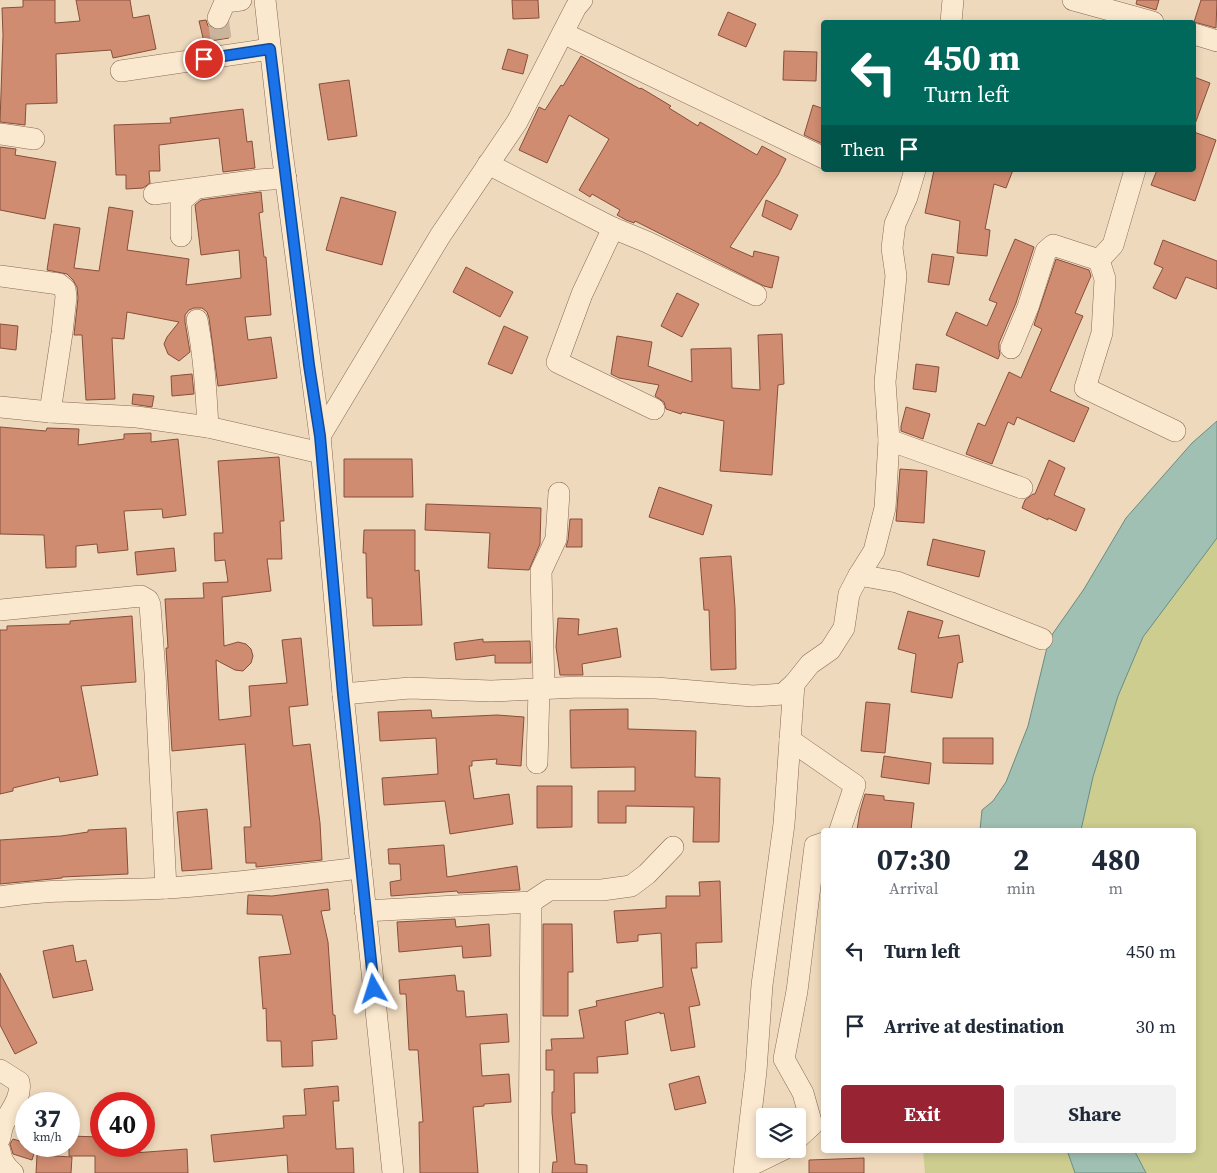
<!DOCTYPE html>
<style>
:root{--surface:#fff;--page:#f2f2f3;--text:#1f2937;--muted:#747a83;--accent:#982332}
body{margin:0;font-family:"Source Serif 4",serif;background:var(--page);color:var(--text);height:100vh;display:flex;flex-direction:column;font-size:19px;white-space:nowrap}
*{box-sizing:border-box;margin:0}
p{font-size:16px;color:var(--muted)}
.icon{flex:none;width:28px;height:28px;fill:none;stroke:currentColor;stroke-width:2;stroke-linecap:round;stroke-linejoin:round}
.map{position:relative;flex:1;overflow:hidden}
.side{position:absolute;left:821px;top:828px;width:375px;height:325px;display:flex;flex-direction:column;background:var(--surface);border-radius:5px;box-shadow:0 2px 8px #0003}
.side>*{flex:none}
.hud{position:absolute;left:821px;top:20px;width:375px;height:152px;border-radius:5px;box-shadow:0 2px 8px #0003;background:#00695c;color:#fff;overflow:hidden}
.controls{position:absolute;left:756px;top:1108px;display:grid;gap:10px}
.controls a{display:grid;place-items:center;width:50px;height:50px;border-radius:5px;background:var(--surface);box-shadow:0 2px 8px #0003;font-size:25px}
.speed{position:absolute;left:15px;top:1092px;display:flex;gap:10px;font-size:25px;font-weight:700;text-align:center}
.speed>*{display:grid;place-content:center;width:65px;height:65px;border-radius:50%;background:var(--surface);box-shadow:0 2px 8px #0003;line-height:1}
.speed small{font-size:12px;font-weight:400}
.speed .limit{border:8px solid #d22;background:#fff;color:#111}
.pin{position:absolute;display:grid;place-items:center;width:42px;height:42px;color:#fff;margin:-21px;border:2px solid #fff;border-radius:50%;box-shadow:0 1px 5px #0007}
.me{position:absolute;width:55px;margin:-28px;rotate:354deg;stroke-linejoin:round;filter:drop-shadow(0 0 4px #0008)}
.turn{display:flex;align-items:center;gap:18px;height:105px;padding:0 20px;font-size:22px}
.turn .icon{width:65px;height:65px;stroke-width:2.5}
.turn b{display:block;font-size:35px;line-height:42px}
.then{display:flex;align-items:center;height:48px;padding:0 20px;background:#0003;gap:10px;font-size:19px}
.eta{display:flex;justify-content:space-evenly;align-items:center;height:85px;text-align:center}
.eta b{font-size:30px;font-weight:700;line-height:35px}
.action{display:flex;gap:10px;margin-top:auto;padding:10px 20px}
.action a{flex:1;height:58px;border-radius:5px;background:var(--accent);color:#fff;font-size:20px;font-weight:700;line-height:58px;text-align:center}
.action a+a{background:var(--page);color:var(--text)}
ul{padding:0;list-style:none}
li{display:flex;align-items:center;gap:15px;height:75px;padding:0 20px}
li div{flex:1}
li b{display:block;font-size:19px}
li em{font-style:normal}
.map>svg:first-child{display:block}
.green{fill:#cdcd90}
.water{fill:#a0c0b3;stroke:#688d7f}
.building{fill:#cf8c70;stroke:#874f3a}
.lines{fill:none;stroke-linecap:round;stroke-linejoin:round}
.minor-tunnel{stroke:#cab59c;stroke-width:21;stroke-dasharray:21 11;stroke-linecap:butt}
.minor-casing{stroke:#876955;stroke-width:22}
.minor{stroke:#fae8cf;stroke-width:21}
.route-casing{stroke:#114b97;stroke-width:12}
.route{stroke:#1a73e8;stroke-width:9}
</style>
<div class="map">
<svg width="1217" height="1173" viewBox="0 0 1217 1173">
<rect width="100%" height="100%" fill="#efd9bc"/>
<g class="green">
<polygon points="1217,538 1217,1173 1146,1173 1134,1150 1194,1150 1194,830 1081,830 1093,777 1118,696 1143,637"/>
<polygon points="923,1150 1067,1150 1075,1173 925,1173"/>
</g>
<g class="water">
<polygon points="1217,421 1217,538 1143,637 1118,696 1093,777 1081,830 980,830 982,810 993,801 1006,782 1028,726 1049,639 1084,589 1126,518 1192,443"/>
<polygon points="1067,1150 1134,1150 1146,1173 1075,1173"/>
</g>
<g class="building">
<polygon points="23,0 55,0 55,23 80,21 76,0 130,0 133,18 149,15 156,49 113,58 111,50 56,54 57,103 26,104 25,125 0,122 3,35 2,8 23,7"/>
<polygon points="512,0 538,0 539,18 513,19"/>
<polygon points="1137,0 1159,0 1156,10 1136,4"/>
<polygon points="1201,0 1217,0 1216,28 1194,22"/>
<polygon points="728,12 756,24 746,47 718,35"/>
<polygon points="206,20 208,26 213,30 220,30 227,27 229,38 204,42 199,21"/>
<polygon points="508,49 528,55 523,74 502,69"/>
<polygon points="784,51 817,52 816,81 783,80"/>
<polygon points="581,56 640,89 641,88 671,106 669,108 698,126 700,122 757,155 762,146 786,159 778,175 730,247 753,257 754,251 779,257 772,288 764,286 635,221 634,223 626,220 617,215 620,210 592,194 590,197 579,190 609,139 569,115 547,163 519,150 539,107 545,110 561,85 563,86"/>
<polygon points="1194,77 1210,83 1195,124 1194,124"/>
<polygon points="349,80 357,136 328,140 319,84"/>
<polygon points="813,105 824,109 823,144 804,135"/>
<polygon points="243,109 247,142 252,141 255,168 223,172 219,138 159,145 160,171 149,171 150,183 143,188 126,189 126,175 116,175 114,125 171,123 170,118"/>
<polygon points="1194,132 1216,140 1195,201 1151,185 1157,170 1194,170"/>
<polygon points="0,147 16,149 15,155 56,162 45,219 0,210"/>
<polygon points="934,170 1013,170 1006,188 994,184 985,229 990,230 987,256 957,253 960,221 925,213"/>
<polygon points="261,192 263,212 259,213 264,257 266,257 271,315 245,317 248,340 271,337 277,378 218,386 209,318 207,312 202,308 194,308 189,310 185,315 185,322 190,352 179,361 168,354 164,344 167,337 179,322 127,312 124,339 112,338 115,399 86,400 82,335 74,335 78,298 77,287 73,280 67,274 47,270 54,224 80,228 74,268 99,271 109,207 133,211 127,250 189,259 186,285 241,278 239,250 201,255 195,205 201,200"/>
<polygon points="341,197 396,212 382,265 326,250"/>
<polygon points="766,200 798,215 791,230 762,216"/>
<polygon points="1015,239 1034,247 1016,303 999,343 999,349 1000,354 998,359 946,335 956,312 987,326 997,303 989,300"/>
<polygon points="1163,240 1217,261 1217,289 1186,277 1176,299 1153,288 1163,268 1154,264"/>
<polygon points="932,254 954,257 949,285 928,282"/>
<polygon points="1056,259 1089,270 1091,276 1075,313 1083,316 1050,391 1089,408 1074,442 1017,417 1014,425 1008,422 992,464 966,454 978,423 985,426 1009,372 1021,378 1042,329 1034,325"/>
<polygon points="466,267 513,292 500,317 453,292"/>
<polygon points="677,293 699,304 682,337 661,326"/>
<polygon points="0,324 18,326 16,350 0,348"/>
<polygon points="504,326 528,337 512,374 488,364"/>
<polygon points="782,334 784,384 778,385 772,475 720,471 724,421 682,412 681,414 666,409 664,402 655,396 659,385 619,378 611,374 617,336 652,342 648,366 692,382 691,349 731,348 732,388 760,390 758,335"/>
<polygon points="916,364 939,367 936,392 913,389"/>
<polygon points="192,374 194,394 172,396 171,376"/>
<polygon points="133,394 154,396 152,407 132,404"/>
<polygon points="906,407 930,414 923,439 901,431 901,426"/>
<polygon points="0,427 46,431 47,428 79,429 78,445 124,439 124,434 151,433 151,442 178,439 186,515 163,518 162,509 124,511 128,550 98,553 97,544 76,546 76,567 46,568 44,535 0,534"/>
<polygon points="279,457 284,521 280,521 282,559 267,559 271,591 222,597 224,646 238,642 246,644 251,649 253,656 251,663 243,671 235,670 216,660 219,720 251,716 249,686 287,683 282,640 301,638 308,705 289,707 293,746 310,744 320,823 322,860 256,867 256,863 246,863 244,827 251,827 245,744 172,751 166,648 168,648 165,599 204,598 203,583 228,582 225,560 215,561 214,533 223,533 218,461"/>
<polygon points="344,459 412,459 413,497 344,497"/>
<polygon points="1049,460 1065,468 1054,495 1085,509 1076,531 1048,518 1048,520 1022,508 1025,500 1033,494 1035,494"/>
<polygon points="900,469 927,471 924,523 896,521"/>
<polygon points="659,487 712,505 703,535 649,517"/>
<polygon points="426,504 541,508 540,544 529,570 488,568 490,533 425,530"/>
<polygon points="570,519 582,519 582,547 566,547 568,540"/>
<polygon points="364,530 415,530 415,571 419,570 422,625 373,626 372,598 367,598 366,553 363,553"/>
<polygon points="933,539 985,551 979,577 927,565"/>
<polygon points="174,548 176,571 137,575 135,552"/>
<polygon points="731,556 735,608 736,669 711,670 709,610 704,610 700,558"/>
<polygon points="908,611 943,621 938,638 959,635 963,662 958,663 952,698 911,692 916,654 898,649"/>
<polygon points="132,616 136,682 81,686 98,775 60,782 59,777 13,788 13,791 0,794 0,630 7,630 7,626 70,624 70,621"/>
<polygon points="558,618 579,619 578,635 617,628 621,657 582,664 583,675 560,675 556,647"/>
<polygon points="483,639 483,642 530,641 531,663 495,663 495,655 456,660 454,643"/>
<polygon points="866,702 890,704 885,753 861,751"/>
<polygon points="628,709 628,729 696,731 695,777 720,778 719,842 693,842 694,807 626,806 626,823 598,823 598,791 635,791 635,767 571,768 570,710"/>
<polygon points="431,710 432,718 497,715 524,717 521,766 496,764 497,759 472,761 472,766 469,766 474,799 509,794 513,824 450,834 445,801 384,805 382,778 438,774 436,738 380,741 378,712"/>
<polygon points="943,738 993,738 993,764 943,763"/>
<polygon points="884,756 931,763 929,784 881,777"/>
<polygon points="537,786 572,786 572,827 537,828"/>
<polygon points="865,794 884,796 884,800 914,803 911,830 857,830 860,811"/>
<polygon points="207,809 212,869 182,871 177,812"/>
<polygon points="126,828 128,874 62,877 62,878 0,884 0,840 61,836 88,832 88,830"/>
<polygon points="444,845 447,877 517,866 520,890 458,893 457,891 391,896 390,882 401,880 400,864 389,864 388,849"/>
<polygon points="720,881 722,942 696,943 697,968 691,968 700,1005 689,1007 695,1047 671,1051 664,1013 660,1014 660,1012 625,1021 628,1054 597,1057 598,1073 574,1073 575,1113 571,1113 575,1164 587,1165 587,1173 552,1173 553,1162 557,1162 552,1113 552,1092 554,1092 554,1070 546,1070 546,1050 552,1050 551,1039 584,1038 579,1010 597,1006 596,1001 663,987 661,933 638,935 638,941 617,943 614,911 666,908 666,896 700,896 699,882"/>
<polygon points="328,889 330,910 321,911 328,942 333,1015 335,1015 337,1039 312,1041 313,1066 282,1067 281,1041 267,1041 266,1008 263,1009 259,957 291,954 282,915 247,914 248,895 272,896"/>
<polygon points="455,919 456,927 489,924 491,956 463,958 462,946 399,952 397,922"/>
<polygon points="543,924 572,924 573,972 568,972 568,1016 543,1016"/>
<polygon points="73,945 76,962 86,960 93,990 53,998 43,951"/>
<polygon points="0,973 37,1043 15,1054 0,1025"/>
<polygon points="455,975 457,991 464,991 466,1017 507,1014 509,1042 480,1044 482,1076 509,1074 511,1102 484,1104 484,1106 473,1107 478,1173 420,1173 419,1122 423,1122 418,1050 409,1050 406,994 400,994 399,980"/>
<polygon points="699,1076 706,1103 675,1110 669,1084"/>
<polygon points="338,1086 339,1101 333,1101 336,1149 353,1148 354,1173 288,1173 287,1155 214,1162 211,1135 284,1128 283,1116 306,1115 304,1089"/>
<polygon points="69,1136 101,1137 101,1146 134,1146 134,1153 187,1149 188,1173 95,1173 95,1156 69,1156"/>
<polygon points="13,1139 26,1143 26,1146 36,1147 32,1160 13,1154 10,1144"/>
<polygon points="37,1155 72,1157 71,1173 36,1173"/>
<polygon points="864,1158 864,1173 809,1173 809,1160"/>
</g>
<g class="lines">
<polyline class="minor-tunnel" points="218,18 221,39"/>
<defs>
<g id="minor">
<polyline points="265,0 281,144 320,436 343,694 393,1173"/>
<polyline points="1073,0 1153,22"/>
<polyline points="218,18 225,2 241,0"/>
<polyline points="951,22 953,0"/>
<polyline points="563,33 824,158"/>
<polyline points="1194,34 1217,41"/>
<polyline points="121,71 270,49"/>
<polyline points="0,134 34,139"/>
<polyline points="488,164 613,228 647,242 756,295"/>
<polyline points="154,194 258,180 286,178"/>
<polyline points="613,228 582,294 557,362 654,409"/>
<polyline points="181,236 181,201 195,189"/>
<polyline points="1099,260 1105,279 1102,333 1085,388 1175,431"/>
<polyline points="0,276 59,284 65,289 66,297 62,333 50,412"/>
<path d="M 197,320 C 204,355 206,391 208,427"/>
<polyline points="1011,348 1028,307 1046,251 1053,245 1099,260 1113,245 1135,170"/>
<polyline points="0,407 50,412 137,417 208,427 321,453"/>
<polyline points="320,436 440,236 517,122 576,7 582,0"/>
<polyline points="889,440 1022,488"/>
<polyline points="859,575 897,582 1042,639"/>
<polyline points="0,610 141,596 148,600 150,605 155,673 166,888"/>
<polyline points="544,688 541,571 556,539 559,493"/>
<polyline points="343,694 410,688 491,691 579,687 656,688 753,696 783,694 794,684 810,664 830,650 844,628 849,594 859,575 874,551 885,508 889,440 885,382 896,276 892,248 895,224 907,197 915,170"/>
<polyline points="790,740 855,785 840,830"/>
<polyline points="537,763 539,689"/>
<path d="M 0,897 C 55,888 111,891 167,888 C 232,884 297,875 361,868"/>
<polyline points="365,911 531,902 549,890 602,890 631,886 647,874 673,847"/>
<path d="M 0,1070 L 19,1082 C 22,1097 11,1110 4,1123 C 2,1127 1,1133 0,1138"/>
<polyline points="798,1138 812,1125 803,1093 784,1059 797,991 815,846 824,843"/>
<path d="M 0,1151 C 1,1161 6,1167 13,1173"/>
<polyline points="745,1168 784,1149"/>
<polyline points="529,1173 531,902"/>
<polyline points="744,1173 756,1071 762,985 784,824 794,684"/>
</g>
</defs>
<use href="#minor" class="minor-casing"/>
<use href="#minor" class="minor"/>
</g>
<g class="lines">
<defs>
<polyline id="route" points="204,59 270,49 309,365 320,436 343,694 374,989"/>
</defs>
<use href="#route" class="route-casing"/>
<use href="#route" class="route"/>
</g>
</svg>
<div class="controls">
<a><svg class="icon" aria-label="layers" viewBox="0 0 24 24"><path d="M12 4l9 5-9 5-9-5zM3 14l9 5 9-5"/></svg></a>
</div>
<div class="speed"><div>37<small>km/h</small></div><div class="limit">40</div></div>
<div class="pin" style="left:204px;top:59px;background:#d93025"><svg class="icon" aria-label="arrive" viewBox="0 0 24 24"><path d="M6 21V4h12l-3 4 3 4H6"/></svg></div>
<svg class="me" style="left:374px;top:989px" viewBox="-20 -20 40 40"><path d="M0-17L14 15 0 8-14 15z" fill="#1a73e8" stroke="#fff" stroke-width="4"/></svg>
<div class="hud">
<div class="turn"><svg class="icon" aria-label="left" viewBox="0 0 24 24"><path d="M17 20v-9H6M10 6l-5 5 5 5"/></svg><div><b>450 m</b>Turn left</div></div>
<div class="then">Then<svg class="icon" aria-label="arrive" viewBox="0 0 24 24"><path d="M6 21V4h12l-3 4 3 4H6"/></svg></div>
</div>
<section class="side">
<div class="eta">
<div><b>07:30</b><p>Arrival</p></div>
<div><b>2</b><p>min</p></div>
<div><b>480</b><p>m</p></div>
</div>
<ul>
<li><svg class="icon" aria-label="left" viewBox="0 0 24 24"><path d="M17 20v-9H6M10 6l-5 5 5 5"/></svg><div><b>Turn left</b></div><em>450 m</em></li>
<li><svg class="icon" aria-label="arrive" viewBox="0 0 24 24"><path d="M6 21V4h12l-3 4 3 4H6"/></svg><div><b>Arrive at destination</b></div><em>30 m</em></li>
</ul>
<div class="action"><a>Exit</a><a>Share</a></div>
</section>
</div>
